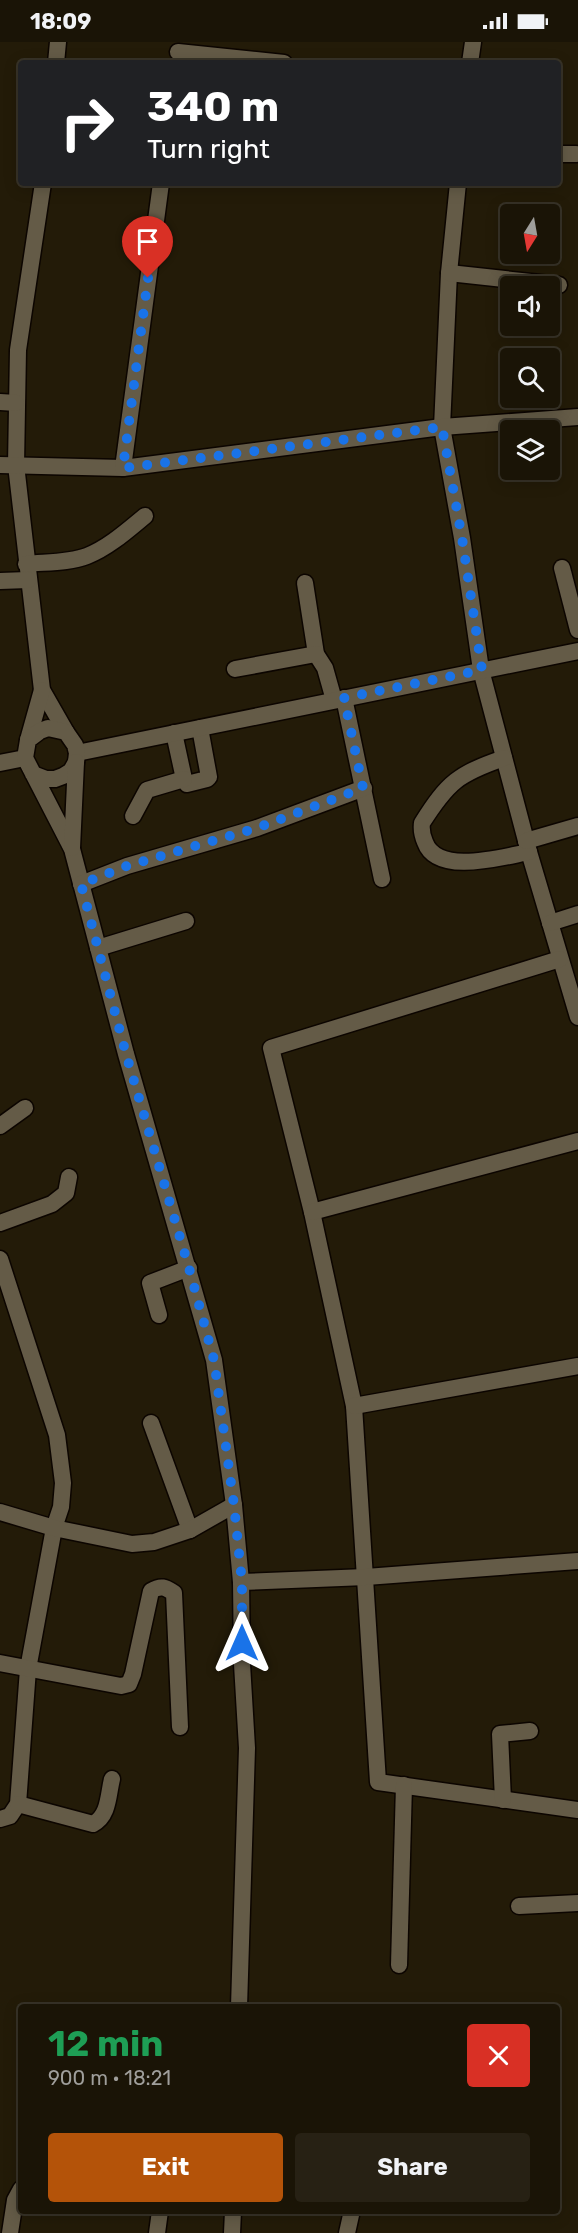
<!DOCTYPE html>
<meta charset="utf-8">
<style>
:root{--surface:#1a1406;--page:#272114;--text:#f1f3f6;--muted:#9f9e9b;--line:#383328;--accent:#b45309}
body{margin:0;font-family:Rubik,sans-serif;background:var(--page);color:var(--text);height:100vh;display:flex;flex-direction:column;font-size:22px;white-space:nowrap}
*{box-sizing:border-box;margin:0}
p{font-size:20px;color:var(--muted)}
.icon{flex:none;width:33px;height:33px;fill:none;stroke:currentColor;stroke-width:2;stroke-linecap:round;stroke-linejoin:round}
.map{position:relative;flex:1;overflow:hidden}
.side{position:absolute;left:18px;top:1962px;width:542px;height:210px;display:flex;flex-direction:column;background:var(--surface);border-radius:6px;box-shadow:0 3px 15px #0003,0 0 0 2px var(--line)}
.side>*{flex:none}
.top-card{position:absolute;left:18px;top:18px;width:543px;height:126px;border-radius:6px;box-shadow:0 3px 15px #0003,0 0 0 2px var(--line);background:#202124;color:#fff;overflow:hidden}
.needle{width:39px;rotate:191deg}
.tools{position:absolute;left:500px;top:162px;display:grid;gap:12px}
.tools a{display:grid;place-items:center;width:60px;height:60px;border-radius:6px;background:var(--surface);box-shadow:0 3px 15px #0003,0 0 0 2px var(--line);font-size:30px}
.pin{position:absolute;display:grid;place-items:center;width:51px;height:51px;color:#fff;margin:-62px -26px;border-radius:50% 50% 50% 0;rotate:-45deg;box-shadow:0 0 6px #0007}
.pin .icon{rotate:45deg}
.me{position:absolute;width:66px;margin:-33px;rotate:0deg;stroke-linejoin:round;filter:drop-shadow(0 0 4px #0008)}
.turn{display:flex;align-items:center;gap:21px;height:126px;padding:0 30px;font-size:27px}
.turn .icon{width:78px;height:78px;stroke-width:2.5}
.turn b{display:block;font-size:42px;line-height:51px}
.round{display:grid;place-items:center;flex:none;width:63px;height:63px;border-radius:6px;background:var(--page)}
.head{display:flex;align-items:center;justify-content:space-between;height:102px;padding:0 30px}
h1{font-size:36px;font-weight:700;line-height:45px;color:#1e9e55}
.action{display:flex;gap:12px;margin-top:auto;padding:12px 30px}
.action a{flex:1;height:69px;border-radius:6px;background:var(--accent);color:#fff;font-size:24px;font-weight:700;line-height:69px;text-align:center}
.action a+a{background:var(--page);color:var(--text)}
.status{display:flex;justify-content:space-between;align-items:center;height:42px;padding:0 30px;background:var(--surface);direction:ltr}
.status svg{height:16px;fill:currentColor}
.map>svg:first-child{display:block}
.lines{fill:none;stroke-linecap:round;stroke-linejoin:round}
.minor-casing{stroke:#0c0500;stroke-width:19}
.minor{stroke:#645b47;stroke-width:16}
.route{stroke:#1a73e8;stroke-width:10;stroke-dasharray:0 18}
</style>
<div class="status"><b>18:09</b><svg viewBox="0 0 49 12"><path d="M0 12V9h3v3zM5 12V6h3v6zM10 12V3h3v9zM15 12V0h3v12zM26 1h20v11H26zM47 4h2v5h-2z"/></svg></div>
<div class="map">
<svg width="578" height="2191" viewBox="0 0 578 2191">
<rect width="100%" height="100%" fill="#231b08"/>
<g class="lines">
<defs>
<g id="minor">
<polyline points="178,10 284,21"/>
<polyline points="56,21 58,0"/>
<polyline points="470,21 473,0"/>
<polyline points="558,112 576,112"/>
<polyline points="43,141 18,308 16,423 42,648 66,690"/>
<polyline points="458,141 449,231 442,385 462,496 481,628 529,810 578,975"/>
<polyline points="449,231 559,243"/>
<polyline points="0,360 16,361"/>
<polyline points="0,423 123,426 442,385 578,375"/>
<polyline points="123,426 161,141"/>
<path d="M 26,522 C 46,520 69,521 87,514 C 108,506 128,488 145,474"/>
<polyline points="562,526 578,588"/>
<polyline points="0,539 28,538"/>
<polyline points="305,541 316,612 325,626 334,658"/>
<polyline points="235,627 316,612"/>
<polyline points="344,656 382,837"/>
<polyline points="174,691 184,737 187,742 207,737 209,735 200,686"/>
<polyline points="28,698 42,648"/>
<polyline points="77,711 578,609"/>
<path d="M 504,716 C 458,732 448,740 422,781 C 421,788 422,793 425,800 C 437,834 502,815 529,810"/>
<polyline points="0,721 25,716"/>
<polyline points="33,732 46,737 55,737 63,734 71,729 76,720 77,711 75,703 66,690 48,686 40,689 28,698 25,716 72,807 126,1012 214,1318 234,1463 241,1540 242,1622 247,1706 239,1965"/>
<polyline points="133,774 147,748 184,737"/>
<polyline points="526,799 578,784"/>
<polyline points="72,806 76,720"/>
<polyline points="81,842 127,824 257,786 364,746"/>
<polyline points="550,881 578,872"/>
<polyline points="98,906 186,879"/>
<polyline points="560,917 271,1006 312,1170 354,1364 378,1740 578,1768"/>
<polyline points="0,1084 25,1066"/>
<polyline points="312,1170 578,1099"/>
<polyline points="0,1181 52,1162 66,1151 69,1135"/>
<polyline points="0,1217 57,1393 63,1441 61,1465 54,1486 28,1627 18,1762 10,1774 0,1777"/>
<polyline points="159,1273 150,1241 189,1226"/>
<polyline points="354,1364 578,1324"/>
<polyline points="151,1381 190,1488"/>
<polyline points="0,1470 54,1486 132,1502 154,1500 190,1488 234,1463"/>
<polyline points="241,1540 366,1535 578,1519"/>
<path d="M 0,1621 L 121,1644 L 129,1642 L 133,1632 L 151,1549 C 161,1543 165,1545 174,1551 L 180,1685"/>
<polyline points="503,1758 500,1692 530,1689"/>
<path d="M 18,1762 L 93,1782 C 109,1774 108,1753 112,1737"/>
<polyline points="519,1864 578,1861"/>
<polyline points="399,1923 404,1743"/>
<polyline points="10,2191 15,2158 21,2147"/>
<polyline points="157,2191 160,2169"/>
<polyline points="232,2191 233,2169"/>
<polyline points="347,2191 351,2173 349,2169"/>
</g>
</defs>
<use href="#minor" class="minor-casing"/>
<use href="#minor" class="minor"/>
</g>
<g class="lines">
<polyline class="route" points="148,236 123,426 442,385 462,496 482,628 344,656 363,746 257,786 127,824 81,842 126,1012 189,1226 214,1318 234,1463 242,1540 242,1601"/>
</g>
</svg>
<div class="tools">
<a><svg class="needle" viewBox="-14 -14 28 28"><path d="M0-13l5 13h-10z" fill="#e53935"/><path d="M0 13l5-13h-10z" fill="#9f9e9b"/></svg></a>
<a><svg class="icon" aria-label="sound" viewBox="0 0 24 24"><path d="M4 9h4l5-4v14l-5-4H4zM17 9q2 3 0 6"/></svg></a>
<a><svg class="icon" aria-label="search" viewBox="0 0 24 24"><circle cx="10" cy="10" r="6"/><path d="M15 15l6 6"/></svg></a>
<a><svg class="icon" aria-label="layers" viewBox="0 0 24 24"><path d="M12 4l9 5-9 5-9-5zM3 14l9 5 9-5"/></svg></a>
</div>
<div class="pin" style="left:148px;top:236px;background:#d93025"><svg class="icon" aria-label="arrive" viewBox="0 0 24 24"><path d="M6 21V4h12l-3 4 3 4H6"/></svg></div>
<svg class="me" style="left:242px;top:1601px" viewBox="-20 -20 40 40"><path d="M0-17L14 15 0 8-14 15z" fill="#1a73e8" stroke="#fff" stroke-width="4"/></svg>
<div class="top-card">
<div class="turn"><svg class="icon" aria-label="right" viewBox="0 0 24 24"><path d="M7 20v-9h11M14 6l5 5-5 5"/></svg><div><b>340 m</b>Turn right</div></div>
</div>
<section class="side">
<div class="head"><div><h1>12 min</h1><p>900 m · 18:21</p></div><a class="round" style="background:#d93025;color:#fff"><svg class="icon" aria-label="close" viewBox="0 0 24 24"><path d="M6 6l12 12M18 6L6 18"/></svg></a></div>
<div class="action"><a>Exit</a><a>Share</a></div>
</section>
</div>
